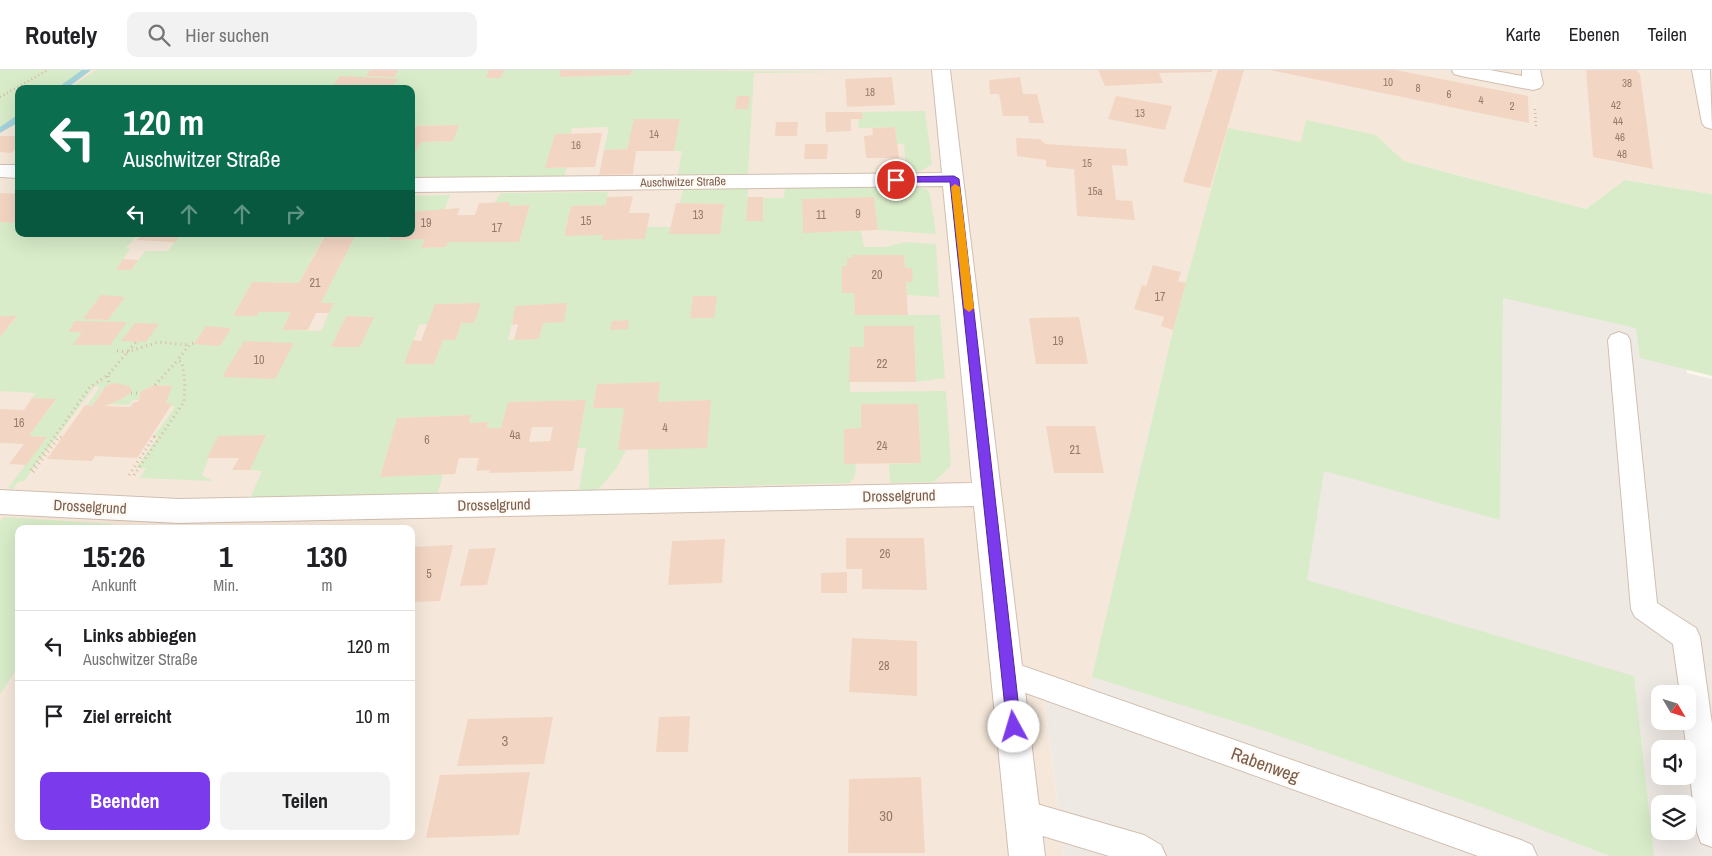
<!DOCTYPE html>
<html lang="de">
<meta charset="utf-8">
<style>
:root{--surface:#fff;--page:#f2f2f2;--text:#202124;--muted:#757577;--line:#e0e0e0;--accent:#7c3aed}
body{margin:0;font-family:"Archivo Narrow",sans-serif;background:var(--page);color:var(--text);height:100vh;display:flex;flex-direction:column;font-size:19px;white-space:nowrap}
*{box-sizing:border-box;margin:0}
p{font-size:16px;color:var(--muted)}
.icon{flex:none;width:28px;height:28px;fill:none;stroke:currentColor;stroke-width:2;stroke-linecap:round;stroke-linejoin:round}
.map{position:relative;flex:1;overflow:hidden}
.panel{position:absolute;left:15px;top:455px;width:400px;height:315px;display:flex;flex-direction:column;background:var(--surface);border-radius:10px;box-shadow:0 5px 20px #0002}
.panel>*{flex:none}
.hud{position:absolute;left:15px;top:15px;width:400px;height:152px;border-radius:10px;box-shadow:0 5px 20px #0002;background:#0b6e4f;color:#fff;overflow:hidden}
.needle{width:32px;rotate:128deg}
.fabs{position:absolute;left:1651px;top:615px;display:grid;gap:10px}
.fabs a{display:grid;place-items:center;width:45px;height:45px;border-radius:10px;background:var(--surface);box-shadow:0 5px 20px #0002;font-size:25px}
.pin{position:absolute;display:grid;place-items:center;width:42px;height:42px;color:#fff;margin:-21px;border:2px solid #fff;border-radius:50%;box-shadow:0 1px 5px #0007}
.me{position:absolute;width:55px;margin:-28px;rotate:354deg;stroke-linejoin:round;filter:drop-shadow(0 0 4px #0008)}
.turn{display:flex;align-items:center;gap:18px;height:105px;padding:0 25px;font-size:22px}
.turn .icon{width:65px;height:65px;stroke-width:2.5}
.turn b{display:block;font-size:35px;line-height:42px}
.lanes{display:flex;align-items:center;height:48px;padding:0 25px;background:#0003;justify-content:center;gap:25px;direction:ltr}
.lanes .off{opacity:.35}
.eta{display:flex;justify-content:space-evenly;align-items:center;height:85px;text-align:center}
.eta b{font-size:30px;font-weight:800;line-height:35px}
.button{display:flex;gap:10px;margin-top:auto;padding:10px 25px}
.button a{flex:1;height:58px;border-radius:10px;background:var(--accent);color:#fff;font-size:20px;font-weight:800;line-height:58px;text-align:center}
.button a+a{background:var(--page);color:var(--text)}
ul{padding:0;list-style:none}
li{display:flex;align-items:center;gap:15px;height:70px;padding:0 25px;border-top:1px solid var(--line)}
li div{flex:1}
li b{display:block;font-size:19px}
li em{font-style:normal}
header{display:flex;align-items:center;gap:30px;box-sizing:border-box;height:70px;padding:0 25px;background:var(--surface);border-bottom:1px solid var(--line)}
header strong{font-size:24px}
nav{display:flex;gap:28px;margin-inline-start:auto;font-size:18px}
.search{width:350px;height:45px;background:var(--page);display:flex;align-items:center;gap:12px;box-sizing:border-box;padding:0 18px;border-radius:10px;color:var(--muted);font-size:19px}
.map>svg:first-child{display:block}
.residential{fill:#f5e8da;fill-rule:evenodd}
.industrial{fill:#efe9e4;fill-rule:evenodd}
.green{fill:#d8ecc9;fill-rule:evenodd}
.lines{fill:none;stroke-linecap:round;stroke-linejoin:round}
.stream{fill:#a5d3da;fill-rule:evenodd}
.building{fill:#f3d5c3;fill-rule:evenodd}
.lane-casing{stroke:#d1beb0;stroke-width:2}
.street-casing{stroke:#d1beb0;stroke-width:2}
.path-far1{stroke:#d9b8a5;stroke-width:2.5;stroke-dasharray:1 3;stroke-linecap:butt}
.path{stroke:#d9b8a5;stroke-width:3;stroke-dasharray:1 4;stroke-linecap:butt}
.lane{fill:#fff;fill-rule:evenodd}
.street{fill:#fff;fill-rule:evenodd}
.route{fill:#7c3aed;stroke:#51269a}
.slow{fill:#f59e0b}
.labels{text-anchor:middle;stroke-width:4;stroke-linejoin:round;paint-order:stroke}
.far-number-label{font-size:11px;fill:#987a6a}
.far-street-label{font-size:12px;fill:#7a5c4d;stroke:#fffaf3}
.number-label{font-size:12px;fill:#987a6a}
.street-label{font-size:15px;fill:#7a5c4d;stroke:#fffaf3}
.near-number-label{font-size:15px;fill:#987a6a}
.near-street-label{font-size:18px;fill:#7a5c4d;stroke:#fffaf3}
</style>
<header>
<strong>Routely</strong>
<div class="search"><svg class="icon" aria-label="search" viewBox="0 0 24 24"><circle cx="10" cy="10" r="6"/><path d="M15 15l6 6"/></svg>Hier suchen</div>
<nav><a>Karte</a><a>Ebenen</a><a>Teilen</a></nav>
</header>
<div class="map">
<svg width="1712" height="786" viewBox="0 0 1712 786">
<rect width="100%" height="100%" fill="#fdf6ec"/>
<path class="residential" d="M 87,0 L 1712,0 L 1712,124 L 1626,110 L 1586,139 L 1404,91 L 1376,65 L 1306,51 L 1302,72 L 1186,213 L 1173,260 L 1088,627 L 1042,611 L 1064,786 L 0,786 L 0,61 L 19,48 L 19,164 L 411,164 L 411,19 L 60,19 ZM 19,459 L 411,459 L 411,766 L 19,766 Z"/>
<path class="industrial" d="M 1482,191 L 1678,239 L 1687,303 L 1712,309 L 1712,786 L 1064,786 L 1042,610 L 1088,626 L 1153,341 ZM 1660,624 L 1688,624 L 1688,651 L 1660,651 ZM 1660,679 L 1688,679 L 1688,706 L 1660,706 ZM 1660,734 L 1688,734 L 1688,761 L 1660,761 Z"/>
<g class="green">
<polygon points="0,0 87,0 60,19 19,19 19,48 0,61"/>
<polygon points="96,0 370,0 367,6 394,7 399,0 489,0 486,8 501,8 504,0 561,0 560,7 631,5 632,0 844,2 754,3 748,104 678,105 682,81 674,81 680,49 635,49 627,79 604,80 609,57 572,58 571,64 555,64 546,98 567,98 564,108 411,110 411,90 421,72 453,71 459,55 411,56 411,19 68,19"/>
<polygon points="925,41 932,94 921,101 906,101 904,74 897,74 895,57 859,58 858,49 863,48 862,42"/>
<polygon points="1306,50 1376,65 1404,91 1586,139 1625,110 1712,124 1712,306 1640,288 1636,258 1503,228 1500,450 1324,401 1307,510 1634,606 1654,786 1610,786 1487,739 1268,662 1092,607 1173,260 1228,58 1301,72"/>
<path d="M 909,115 L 927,119 L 930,124 L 936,164 L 878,160 L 874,127 L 802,129 L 803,162 L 861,161 L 864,177 L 885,177 L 905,172 L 936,174 L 939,227 L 907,225 L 906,212 L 913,212 L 912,199 L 905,198 L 904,185 L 853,185 L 853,188 L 847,188 L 847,196 L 842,197 L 842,223 L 854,223 L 855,245 L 940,245 L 945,308 L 916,312 L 914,256 L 864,256 L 864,277 L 850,278 L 850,322 L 946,321 L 951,396 L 934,412 L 890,413 L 889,394 L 921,393 L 918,334 L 861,334 L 861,358 L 844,359 L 844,394 L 856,394 L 855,406 L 850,413 L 649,418 L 648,379 L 711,330 L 658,332 L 660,312 L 597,314 L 593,338 L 624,338 L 618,380 L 626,380 L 616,399 L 598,420 L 579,420 L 586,378 L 577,378 L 586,330 L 508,332 L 501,358 L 487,358 L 488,352 L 469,353 L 471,345 L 397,348 L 380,407 L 443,404 L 437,426 L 250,428 L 262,401 L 249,400 L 266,366 L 218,366 L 202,405 L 213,411 L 140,408 L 146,398 L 136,398 L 158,367 L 154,366 L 175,337 L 171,336 L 172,334 L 166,333 L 172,316 C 160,314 152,315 141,321 L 138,330 L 133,330 L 129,335 L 108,334 L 122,329 L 132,321 L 129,316 C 103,314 107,314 92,336 L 87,335 L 100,317 L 95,316 L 24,411 L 18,412 L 13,419 L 8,418 L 46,367 L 29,366 L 56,330 L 32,328 L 36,323 L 0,321 L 0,267 L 17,247 L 0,246 L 0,152 L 16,153 L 19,150 L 19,164 L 88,167 L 91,164 L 138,164 L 126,178 L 130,179 L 116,200 L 131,200 L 145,181 L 168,181 L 181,164 L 325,164 L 299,213 L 252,212 L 233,246 L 257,246 L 259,242 L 291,242 L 282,260 L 321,261 L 333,233 L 321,233 L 355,166 L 347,166 L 348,164 L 393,164 L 391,170 L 425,169 L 422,178 L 446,177 L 448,172 L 519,172 L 530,135 L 509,136 L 510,132 L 494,133 L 501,123 L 608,122 L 606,135 L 571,136 L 564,165 L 603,165 L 601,169 L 647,157 L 671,157 L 670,164 L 720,164 L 724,134 L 680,133 L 683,119 L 748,119 L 747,151 L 762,151 L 763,128 L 784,128 L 785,118 ZM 101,226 L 125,227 L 108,250 L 83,249 ZM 480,233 L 474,253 L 461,253 L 456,270 L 443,270 L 434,294 L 405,294 L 419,255 L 428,254 L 435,234 ZM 516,236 L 543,253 L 539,269 L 508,270 ZM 346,246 L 373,247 L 360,277 L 331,277 Z"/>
<polygon points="450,125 444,141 411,142 411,126"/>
<polygon points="4,447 112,454 109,459 19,459 19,596 0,624 0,452"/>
</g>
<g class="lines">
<g class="stream">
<polygon points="82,0 91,0 66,19 56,19"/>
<polygon points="16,46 19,46 19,52 0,63 0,57"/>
</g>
</g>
<g class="building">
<polygon points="370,0 399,0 394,7 366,6"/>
<polygon points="489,0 504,0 501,8 486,8"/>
<polygon points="561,0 632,0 631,5 559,7"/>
<polygon points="1098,0 1212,0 1212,2 1159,3 1163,13 1105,16"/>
<polygon points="1218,0 1244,0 1210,118 1183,112"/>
<polygon points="1270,0 1395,0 1528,26 1529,53"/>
<polygon points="1586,0 1636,0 1640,4 1653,99 1593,87"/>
<polygon points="340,6 398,9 392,18 333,15"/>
<polygon points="892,7 895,35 847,37 845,9"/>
<polygon points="1020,7 1023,24 1037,24 1044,53 1029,53 1028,46 1003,46 999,24 990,24 989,10"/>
<polygon points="737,26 750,26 748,39 735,39"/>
<polygon points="1116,26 1172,36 1165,60 1108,49"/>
<polygon points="825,42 862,42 863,49 851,49 851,61 826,62"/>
<polygon points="634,49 680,49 674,81 636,81 633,104 599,105 604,80 627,79"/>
<polygon points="776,52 798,52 797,66 775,66"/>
<polygon points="459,55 453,71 421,72 411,90 411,67 416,56"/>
<polygon points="895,57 899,88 866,88 864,66 873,65 872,58"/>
<polygon points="602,63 595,97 545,98 555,64"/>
<polygon points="0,66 19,66 19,76 11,83 0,82"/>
<polygon points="1016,68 1040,69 1045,74 1126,79 1128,96 1112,95 1116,130 1132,131 1135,150 1077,146 1074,99 1046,97 1046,90 1017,86"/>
<polygon points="805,74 828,74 827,89 804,89"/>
<polygon points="0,123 19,124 19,150 17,153 0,152"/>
<polygon points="633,126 629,143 650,143 645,169 601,170 603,165 564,166 571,136 606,135 607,127"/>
<polygon points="748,127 763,127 763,151 746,151"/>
<polygon points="874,127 878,160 803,163 802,129"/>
<polygon points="510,132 509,136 530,135 519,172 448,172 446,177 421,178 425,169 390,170 393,164 411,164 411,142 460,138 457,145 475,145 479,133"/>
<polygon points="676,133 724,134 720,164 669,164"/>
<polygon points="57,164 91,164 88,167"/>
<polygon points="142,164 181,164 175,172 137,170"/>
<polygon points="325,166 355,166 321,233 334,233 329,243 316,243 308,260 282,260 291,242 259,242 257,246 233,246 252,212 299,213"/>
<polygon points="852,185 904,185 905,198 912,198 913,212 906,212 908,245 855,245 854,223 842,223 842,196 847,196 847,188 853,188"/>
<polygon points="123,189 138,190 131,200 116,200"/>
<polygon points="1153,195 1181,202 1178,211 1186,213 1173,260 1161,256 1164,247 1134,239 1142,215 1146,216"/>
<polygon points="101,225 125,227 108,250 83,249"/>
<polygon points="693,226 717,226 714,248 690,248"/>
<polygon points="481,233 474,253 461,253 456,270 443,270 434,294 404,294 413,270 421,271 435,234"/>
<polygon points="567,233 564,252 543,253 539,269 514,270 518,254 512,255 515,236"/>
<polygon points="0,246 17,246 0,267"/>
<polygon points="346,246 374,247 360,277 331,277"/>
<polygon points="1079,247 1088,294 1036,294 1029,248"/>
<polygon points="629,250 628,259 610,260 612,251"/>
<polygon points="75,251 127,252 110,275 73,275 82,262 68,262"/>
<polygon points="135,253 159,254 146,272 121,271"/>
<polygon points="206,256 231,258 220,276 194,274"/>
<polygon points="864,256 914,256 916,312 849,312 850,277 864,277"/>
<polygon points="244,271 294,273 275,309 222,307"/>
<polygon points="660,312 658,332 711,330 707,378 618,380 624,338 593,338 597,314"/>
<polygon points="113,313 129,316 132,321 122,329 105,336 130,337 134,332 138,332 141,321 155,315 172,316 166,333 172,334 137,388 95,386 92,391 47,389 85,335 92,336 106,316"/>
<polygon points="32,328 56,329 29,366 47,367 26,395 9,394 24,374 0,373 0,339 24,340"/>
<path d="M 586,330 L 573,401 L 489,403 L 490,400 L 476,401 L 479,388 L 459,388 L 455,404 L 380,407 L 397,348 L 471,345 L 469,353 L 488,352 L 487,358 L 501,358 L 508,332 ZM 532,357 L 553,357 L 550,371 L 529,372 Z"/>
<polygon points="861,334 918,334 921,393 844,394 844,359 861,358"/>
<polygon points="1046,356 1095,356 1104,403 1054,403"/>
<polygon points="266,365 250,400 232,400 239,388 207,388 218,366"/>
<polygon points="846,468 924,468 927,520 862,519 862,499 846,499"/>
<polygon points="725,469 722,513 668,515 672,471"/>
<polygon points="453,475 440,531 411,532 411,477"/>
<polygon points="496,478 487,515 460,516 469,479"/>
<polygon points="847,502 847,523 821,523 821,503"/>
<polygon points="852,568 917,571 917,626 849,622"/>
<polygon points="690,646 688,682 656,682 659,647"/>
<polygon points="553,647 544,694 457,696 468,649"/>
<polygon points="530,702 519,765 426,768 440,705"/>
<polygon points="921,707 925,783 848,783 849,709"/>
</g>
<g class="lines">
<defs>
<g id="lane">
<polygon points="1619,262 1627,265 1630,270 1657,533 1696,558 1700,567 1712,654 1712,777 1701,773 1697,762 1683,651 1688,651 1688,624 1680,624 1673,574 1635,547 1631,539 1608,270 1611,265"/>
<polygon points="1009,591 1521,770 1532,775 1537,786 1478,786 1009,617 999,613 995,604 999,595"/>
<polygon points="1023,730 1144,765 1161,775 1166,786 1109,786 1023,760 1012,756 1008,745 1012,734"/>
</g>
<g id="street">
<polygon points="932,0 950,0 1045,786 1009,786 974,436 179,453 0,444 0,420 179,429 972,413 943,116 411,122 411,108 942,103"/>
<polygon points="1452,0 1490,0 1522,6 1522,0 1540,0 1543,14 1540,18 1533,20 1461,6 1454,4"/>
<polygon points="1692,0 1710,0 1712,59 1705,57 1702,53"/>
<polygon points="0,95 19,95 19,108 0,107"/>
</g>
</defs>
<use href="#lane" class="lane-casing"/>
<use href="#street" class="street-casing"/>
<g class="path-far1">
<polyline points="0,27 48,0"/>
<polyline points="1535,39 1536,57"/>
</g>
<g class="path">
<polyline points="117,281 127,282 159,272 188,275"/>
<polyline points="108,306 109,315"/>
<polyline points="155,315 178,290"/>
<polyline points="131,323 140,323"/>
<polyline points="31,400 90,317 108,305 136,272"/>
<polyline points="33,402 59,367 63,367"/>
<polyline points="129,405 154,367 150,368"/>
<polyline points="134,405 184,332 185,313 182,293 178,290 189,275 196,272"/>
</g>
<use href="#lane" class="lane"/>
<use href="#street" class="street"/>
</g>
<polygon class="route" points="954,106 959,109 1021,657 1019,661 1014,663 1009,661 1007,657 950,112 896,112 892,110 896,107"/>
<polygon class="slow" points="955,114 960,117 974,238 969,242 964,238 951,117"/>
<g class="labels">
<g class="far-number-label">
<text x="1388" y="16">10</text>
<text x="1627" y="17">38</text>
<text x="1418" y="22">8</text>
<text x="870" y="26">18</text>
<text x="1449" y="28">6</text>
<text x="1481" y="34">4</text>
<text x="1616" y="39">42</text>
<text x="1512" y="40">2</text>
<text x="1140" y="47">13</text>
<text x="1618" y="55">44</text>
<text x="654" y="68">14</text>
<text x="1620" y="71">46</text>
<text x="576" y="79">16</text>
<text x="1622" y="88">48</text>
<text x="1087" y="97">15</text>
<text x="1095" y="125">15a</text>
</g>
<g class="far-street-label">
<text transform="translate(683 112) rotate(-1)" y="4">Auschwitzer Straße</text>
</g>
<g class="number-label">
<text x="858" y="148">9</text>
<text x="698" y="149">13</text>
<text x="821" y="149">11</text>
<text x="586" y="155">15</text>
<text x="426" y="157">19</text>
<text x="497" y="162">17</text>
<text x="877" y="209">20</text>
<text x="315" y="217">21</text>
<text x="1160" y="231">17</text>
<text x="1058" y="275">19</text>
<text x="259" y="294">10</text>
<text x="882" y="298">22</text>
<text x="19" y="357">16</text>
<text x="665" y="362">4</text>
<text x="515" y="369">4a</text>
<text x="427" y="374">6</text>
<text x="882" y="380">24</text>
<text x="1075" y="384">21</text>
<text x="885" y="488">26</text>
<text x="429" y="508">5</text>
<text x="884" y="600">28</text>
</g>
<g class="street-label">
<text transform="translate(899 426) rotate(-1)" y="5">Drosselgrund</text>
<text transform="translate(494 435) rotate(-1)" y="5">Drosselgrund</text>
<text transform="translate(90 437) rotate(3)" y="5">Drosselgrund</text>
</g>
<g class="near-number-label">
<text x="505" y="676">3</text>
<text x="886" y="751">30</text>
</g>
<g class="near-street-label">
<text transform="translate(1265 695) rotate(20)" y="6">Rabenweg</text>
</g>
</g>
</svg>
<div class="fabs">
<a><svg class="needle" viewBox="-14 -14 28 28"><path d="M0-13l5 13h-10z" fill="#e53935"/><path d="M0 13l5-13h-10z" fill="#757577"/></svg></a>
<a><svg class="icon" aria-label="sound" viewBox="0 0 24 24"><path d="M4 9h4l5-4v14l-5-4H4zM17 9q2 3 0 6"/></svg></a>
<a><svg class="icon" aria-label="layers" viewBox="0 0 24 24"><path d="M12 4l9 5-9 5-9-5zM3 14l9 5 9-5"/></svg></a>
</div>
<div class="pin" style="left:896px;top:110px;background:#d93025"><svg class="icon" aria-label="arrive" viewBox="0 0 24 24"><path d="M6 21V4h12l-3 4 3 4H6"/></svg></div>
<svg class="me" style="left:1014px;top:657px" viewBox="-20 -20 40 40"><circle r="19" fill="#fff"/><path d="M0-13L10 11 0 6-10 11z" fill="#7c3aed"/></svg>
<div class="hud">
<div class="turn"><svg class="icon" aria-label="left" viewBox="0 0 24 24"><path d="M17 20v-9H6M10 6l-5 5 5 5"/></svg><div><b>120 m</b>Auschwitzer Straße</div></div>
<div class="lanes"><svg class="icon" aria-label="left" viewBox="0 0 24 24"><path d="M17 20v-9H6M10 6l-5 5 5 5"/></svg><svg class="icon off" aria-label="ahead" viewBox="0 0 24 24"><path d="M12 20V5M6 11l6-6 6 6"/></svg><svg class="icon off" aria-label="ahead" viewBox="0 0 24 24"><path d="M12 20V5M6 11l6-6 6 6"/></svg><svg class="icon off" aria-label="right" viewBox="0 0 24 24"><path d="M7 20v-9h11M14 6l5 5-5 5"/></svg></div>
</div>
<section class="panel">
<div class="eta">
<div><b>15:26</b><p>Ankunft</p></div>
<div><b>1</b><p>Min.</p></div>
<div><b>130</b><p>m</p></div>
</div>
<ul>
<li><svg class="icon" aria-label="left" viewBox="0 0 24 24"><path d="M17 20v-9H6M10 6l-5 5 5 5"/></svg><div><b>Links abbiegen</b><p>Auschwitzer Straße</p></div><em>120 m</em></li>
<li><svg class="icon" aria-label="arrive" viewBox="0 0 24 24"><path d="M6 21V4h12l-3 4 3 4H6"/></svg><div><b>Ziel erreicht</b></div><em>10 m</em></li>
</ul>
<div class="button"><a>Beenden</a><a>Teilen</a></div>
</section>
</div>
